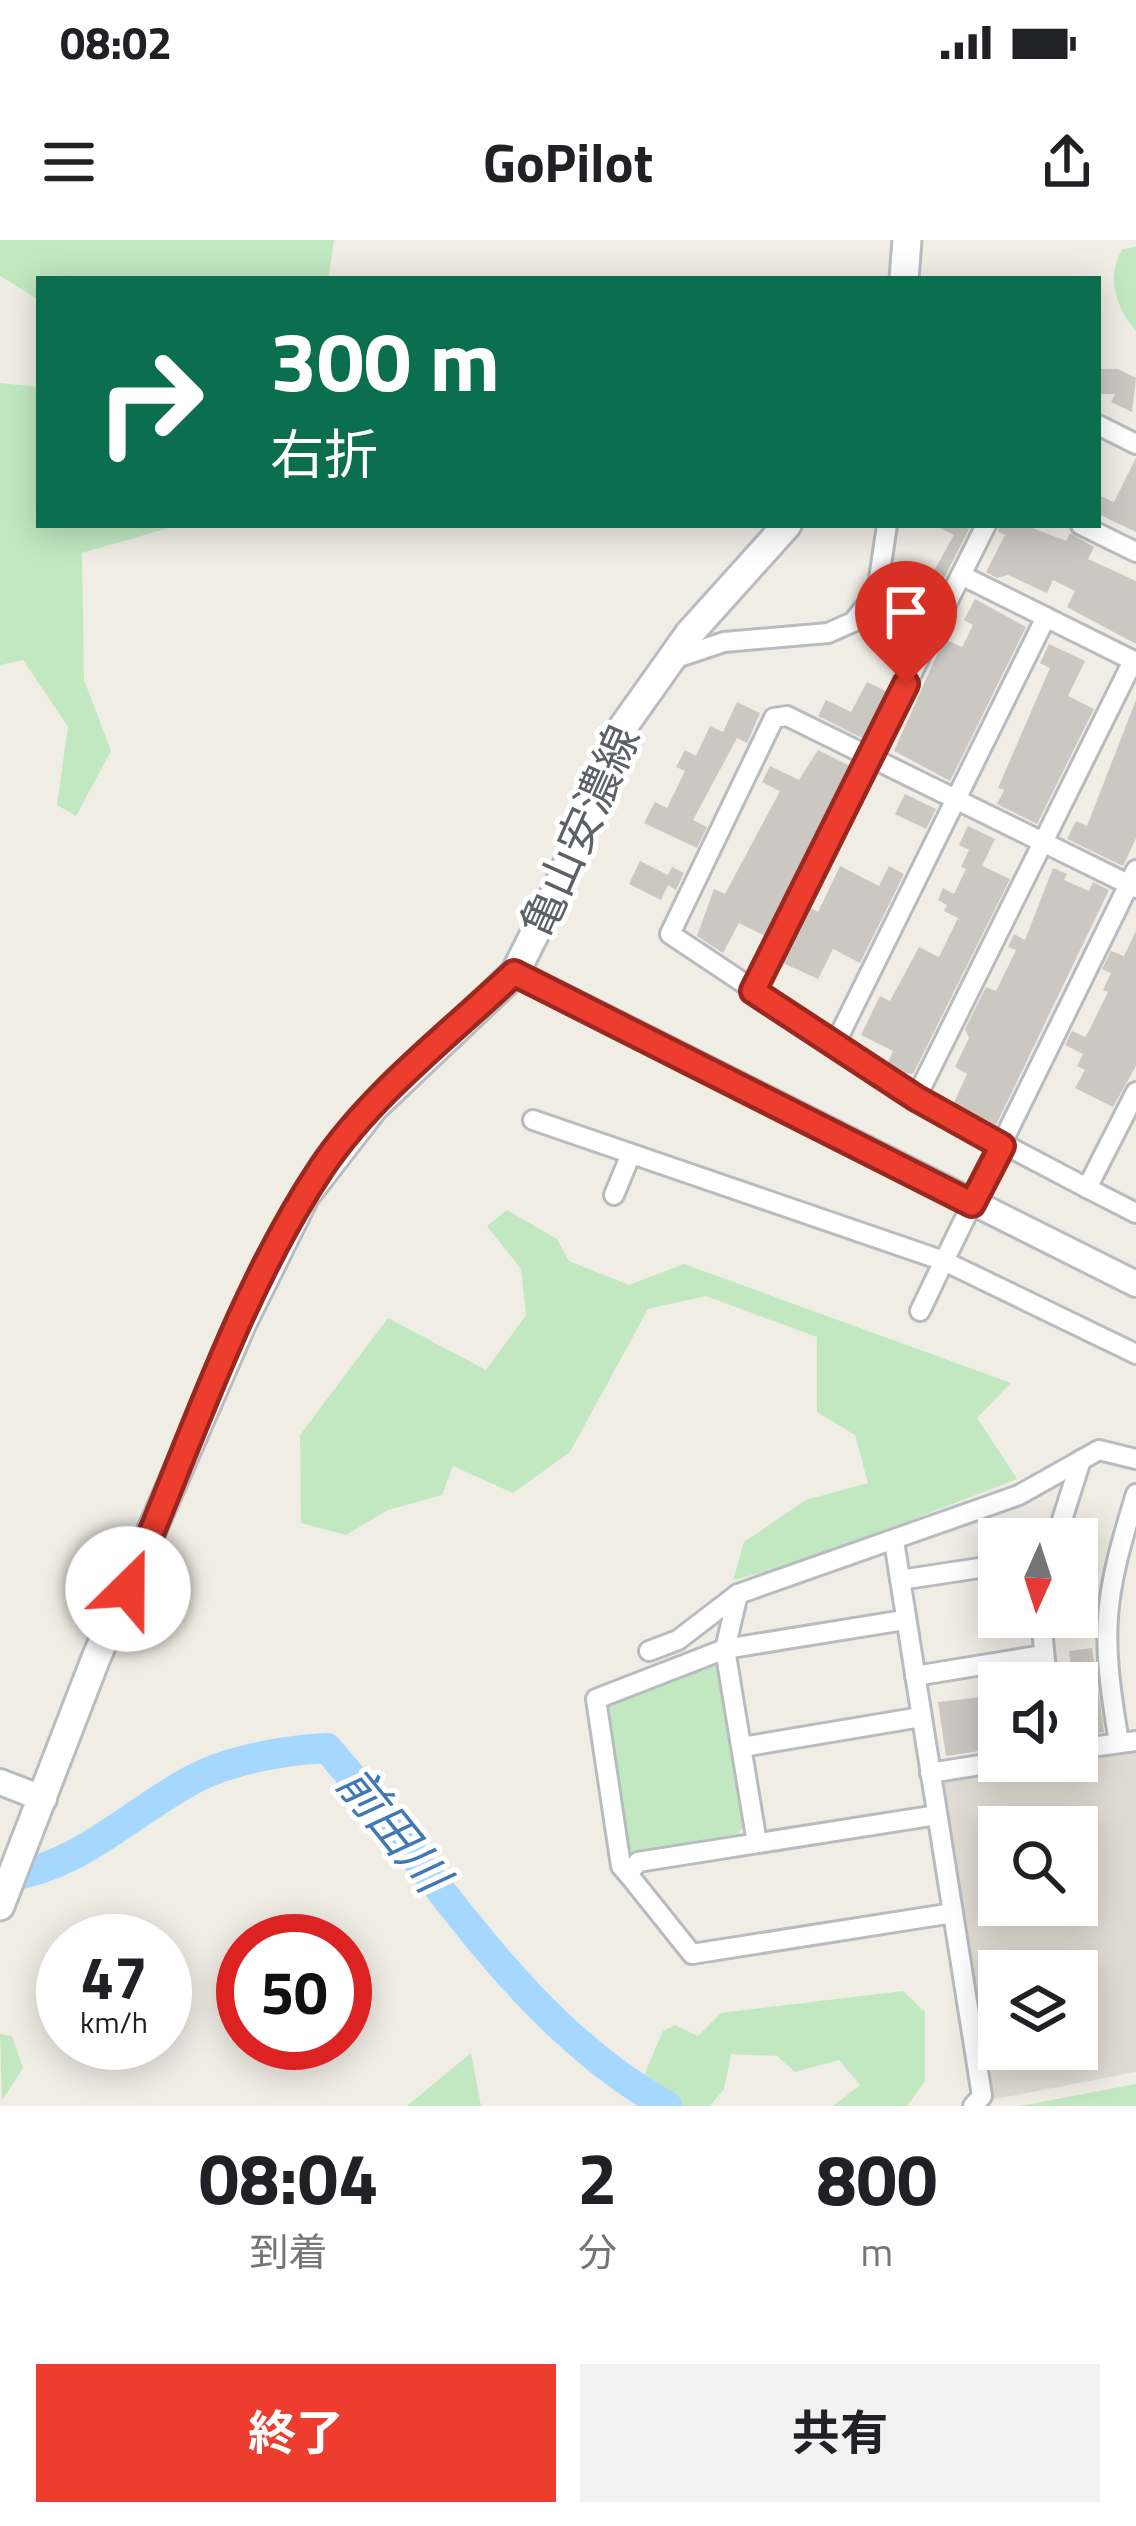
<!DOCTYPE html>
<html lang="ja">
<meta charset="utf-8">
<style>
:root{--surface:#fff;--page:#f2f2f2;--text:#202124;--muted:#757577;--accent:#ed3d2e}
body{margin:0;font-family:"Titillium Web","Noto Sans JP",sans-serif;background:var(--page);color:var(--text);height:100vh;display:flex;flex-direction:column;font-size:45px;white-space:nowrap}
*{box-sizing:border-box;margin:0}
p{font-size:39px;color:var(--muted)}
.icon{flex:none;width:66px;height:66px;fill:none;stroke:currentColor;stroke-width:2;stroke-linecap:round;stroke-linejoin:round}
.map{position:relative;height:1866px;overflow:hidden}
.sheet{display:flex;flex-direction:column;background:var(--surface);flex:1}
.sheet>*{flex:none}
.top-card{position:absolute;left:36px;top:36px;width:1065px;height:252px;border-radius:0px;box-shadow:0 6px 30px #0003;background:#0b6e4f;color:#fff;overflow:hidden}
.needle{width:78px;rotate:183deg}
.fabs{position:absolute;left:978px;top:1278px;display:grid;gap:24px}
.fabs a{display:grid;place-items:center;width:120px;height:120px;border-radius:0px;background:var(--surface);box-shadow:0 6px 30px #0003;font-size:60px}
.speed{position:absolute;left:36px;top:1674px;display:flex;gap:24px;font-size:60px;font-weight:700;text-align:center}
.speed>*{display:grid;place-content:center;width:156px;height:156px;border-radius:50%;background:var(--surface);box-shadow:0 6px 30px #0003;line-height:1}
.speed small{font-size:30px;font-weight:400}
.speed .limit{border:18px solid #d22;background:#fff;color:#111}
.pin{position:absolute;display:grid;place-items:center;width:102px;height:102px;color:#fff;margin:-123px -51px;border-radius:50% 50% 50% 0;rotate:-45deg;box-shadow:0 0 12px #0007}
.pin .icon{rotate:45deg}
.me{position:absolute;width:132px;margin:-66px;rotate:23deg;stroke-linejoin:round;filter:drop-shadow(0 0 9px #0008)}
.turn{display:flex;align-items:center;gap:42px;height:252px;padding:0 36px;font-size:54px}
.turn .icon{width:156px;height:156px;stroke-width:2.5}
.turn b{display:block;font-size:84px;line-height:102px}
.eta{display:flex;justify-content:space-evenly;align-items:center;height:204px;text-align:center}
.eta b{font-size:72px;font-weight:700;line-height:84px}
.cta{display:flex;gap:24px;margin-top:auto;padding:24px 36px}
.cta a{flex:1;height:138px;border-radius:0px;background:var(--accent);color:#fff;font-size:48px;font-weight:700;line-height:138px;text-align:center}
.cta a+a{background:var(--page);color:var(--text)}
.status{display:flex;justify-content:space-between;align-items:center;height:84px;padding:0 60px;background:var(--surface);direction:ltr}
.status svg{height:33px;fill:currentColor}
header{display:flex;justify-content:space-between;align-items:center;height:156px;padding:0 36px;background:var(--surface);font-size:54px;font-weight:700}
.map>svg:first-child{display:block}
.education{fill:#e0dcd3;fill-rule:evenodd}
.green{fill:#c1e8c1}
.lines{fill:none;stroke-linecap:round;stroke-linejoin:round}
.river{stroke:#a6d8ff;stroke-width:30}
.building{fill:#cbc8c2}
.minor-casing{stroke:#b8bbbf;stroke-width:24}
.tertiary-casing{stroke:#b8bbbf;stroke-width:30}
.secondary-casing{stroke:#b9bcc1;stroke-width:33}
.minor{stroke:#fff;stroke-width:18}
.tertiary{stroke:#fff;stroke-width:24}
.secondary{stroke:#fff;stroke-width:27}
.route-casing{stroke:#9a281e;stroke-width:30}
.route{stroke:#ed3d2e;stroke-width:21}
.labels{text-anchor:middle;stroke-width:10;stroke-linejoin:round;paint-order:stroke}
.street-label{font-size:45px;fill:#5d6166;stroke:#fff}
.water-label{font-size:48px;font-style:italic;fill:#3f78b4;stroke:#fff}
</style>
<div class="status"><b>08:02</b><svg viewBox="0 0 49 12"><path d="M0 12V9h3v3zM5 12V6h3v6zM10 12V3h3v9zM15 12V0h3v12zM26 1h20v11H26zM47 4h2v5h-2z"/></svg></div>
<header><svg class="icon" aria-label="menu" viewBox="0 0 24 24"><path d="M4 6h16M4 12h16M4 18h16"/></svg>GoPilot<svg class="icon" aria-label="share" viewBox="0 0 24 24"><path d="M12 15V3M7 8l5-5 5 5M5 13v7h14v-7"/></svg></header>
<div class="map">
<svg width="1136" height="1866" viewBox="0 0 1136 1866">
<rect width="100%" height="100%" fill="#f0ede5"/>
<path class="education" d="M 1136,1512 L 1136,1832 L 990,1860 L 941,1548 L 946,1542 ZM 999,1587 L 1077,1587 L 1077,1665 L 999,1665 ZM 999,1731 L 1077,1731 L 1077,1809 L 999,1809 Z"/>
<g class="green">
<polygon points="0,0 334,0 334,1 328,39 39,39 39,60 0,36"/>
<path d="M 1136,7 L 1136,91 C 1116,69 1105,34 1123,9 Z"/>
<polygon points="0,143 39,147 39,285 179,285 82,313 84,440 111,511 76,576 57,565 68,487 23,420 0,425"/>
<polygon points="507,970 557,999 569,1021 629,1045 684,1024 1011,1143 977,1178 1017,1239 803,1322 733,1340 744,1302 806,1260 868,1243 855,1195 817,1172 817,1097 706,1056 648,1069 570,1212 513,1253 453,1226 442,1255 388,1270 346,1295 301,1283 300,1195 388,1078 486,1130 526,1075 521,1029 487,986"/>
<polygon points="719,1416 747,1583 733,1599 624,1615 603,1461"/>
<polygon points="903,1751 925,1772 925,1841 907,1866 833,1866 860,1845 839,1820 795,1832 777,1816 731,1814 724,1849 710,1866 681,1866 641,1842 663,1791 675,1785 698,1796 721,1773"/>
<polygon points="0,1794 12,1796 23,1828 2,1860"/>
<polygon points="471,1813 481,1866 407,1866"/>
<polygon points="1136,1844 1136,1866 1020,1866"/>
</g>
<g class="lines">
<path class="river" d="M 0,1638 C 79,1628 123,1578 190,1541 C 227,1520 285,1510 327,1508 C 433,1629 521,1785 667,1866"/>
</g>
<g class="building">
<polygon points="1098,129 1118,129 1136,138 1132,172 1111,162 1115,154 1098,154"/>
<polygon points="1136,218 1136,292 1098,274 1098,255 1114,262"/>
<polygon points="933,285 971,285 920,386 907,379 954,295"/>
<polygon points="999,285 1025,285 1066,301 1070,293 1094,307 1088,319 1136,341 1136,404 1067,367 1075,351 1053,340 1047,353 1008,335 997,338 986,332 1005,295 998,292"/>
<polygon points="975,359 1026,387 950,541 894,511 944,399 962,407 973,385 964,380"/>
<polygon points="1049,404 1085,421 1068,456 1094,469 1037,584 997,564 1004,550 998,548 1050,428 1040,423"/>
<polygon points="867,442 888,452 864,499 818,476 826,460 851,472"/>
<polygon points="1136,460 1136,598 1123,626 1067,599 1076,581 1087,586"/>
<polygon points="737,462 760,473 747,503 737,498 693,580 707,587 697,608 644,583 655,562 667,568 685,531 676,527 685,510 696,516 710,486 723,492"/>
<polygon points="818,510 850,526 765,696 739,683 723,713 697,696 714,649 725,654 780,551 762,542 770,526 799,540"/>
<polygon points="905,554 936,569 926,589 895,574"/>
<polygon points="968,586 995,599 982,626 1010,639 913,834 902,833 888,823 893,811 861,795 880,756 890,761 919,707 939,717 958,678 944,671 947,665 938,660 943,648 954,654 966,629 961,627 969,610 959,605"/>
<polygon points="640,621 668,635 672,627 684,633 676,650 668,645 661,660 629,644"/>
<polygon points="840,626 879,646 889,626 904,634 860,723 833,709 818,739 783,723 810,668 818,672"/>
<polygon points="1053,628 1067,634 1064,640 1089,651 1093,642 1109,650 996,885 954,863 967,834 955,827 969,798 965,789 986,747 996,751 1016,710 1008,707 1014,694 1025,700"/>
<polygon points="1136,691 1136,826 1113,867 1075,848 1085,830 1077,826 1083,814 1065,805 1072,791 1085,797 1089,791 1108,752 1103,750 1111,733 1102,729 1111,711 1124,716"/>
<polygon points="1092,1408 1104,1492 1083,1495 1077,1432 1072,1433 1069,1411"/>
<polygon points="999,1455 999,1508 946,1516 938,1462"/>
</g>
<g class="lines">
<defs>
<g id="minor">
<polyline points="1098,185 1136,204"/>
<polyline points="1081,285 1136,312"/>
<polyline points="961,335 1136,422"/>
<polyline points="670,420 724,402 828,393 853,382 877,352 887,285"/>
<polyline points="1136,630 944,1021 1136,1114"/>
<polyline points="753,751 986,285"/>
<polyline points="835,804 1046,377"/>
<polyline points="1136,852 1087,948 1136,973"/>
<polyline points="916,858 1133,421"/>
<polyline points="533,880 944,1021 920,1071"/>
<polyline points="1087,948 916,858 670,694 774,478 787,476 1136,648"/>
<polyline points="614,955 631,914"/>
<polyline points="1056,1299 1081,1220"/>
<polyline points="894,1301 982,1856 973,1866"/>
<polyline points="900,1340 999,1325"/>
<polyline points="738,1354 725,1409 757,1603"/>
<polyline points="1041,1377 1047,1443"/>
<polyline points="649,1411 678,1400 738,1354 1019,1255 1099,1210 1136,1219"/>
<polyline points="915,1436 1043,1415"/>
<path d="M 1119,1502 C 1100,1391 1103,1361 1136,1254"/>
<polyline points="742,1507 921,1477"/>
<polyline points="1077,1509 1136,1501"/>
<polyline points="930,1533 1005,1521"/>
<polyline points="937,1575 638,1622 628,1634 692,1714 953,1673"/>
<polyline points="628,1634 621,1626 596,1459 725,1409 904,1380"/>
</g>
<g id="tertiary">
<polyline points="515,733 1136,1044"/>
<polyline points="0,1542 44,1559"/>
</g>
<g id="secondary">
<polyline points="904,39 907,0"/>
<polyline points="0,1666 96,1418 242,1083 305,956 374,867 515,733 558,647 623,487 689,394 787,285"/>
</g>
</defs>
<use href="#minor" class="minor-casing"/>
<use href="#tertiary" class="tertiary-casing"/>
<use href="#secondary" class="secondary-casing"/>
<use href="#minor" class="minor"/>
<use href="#tertiary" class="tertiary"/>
<use href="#secondary" class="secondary"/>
</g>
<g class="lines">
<defs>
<path id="route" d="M 128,1349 C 187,1212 239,1051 322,927 C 372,853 450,794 514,733 L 972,964 L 1002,906 L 916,858 L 753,751 L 906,444"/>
</defs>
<use href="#route" class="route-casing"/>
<use href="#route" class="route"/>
</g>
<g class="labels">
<g class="street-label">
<text transform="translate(580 591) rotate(-66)" y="16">亀山安濃線</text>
</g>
<g class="water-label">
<text transform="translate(393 1589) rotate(51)" y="17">前田川</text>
</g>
</g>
</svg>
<div class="fabs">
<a><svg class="needle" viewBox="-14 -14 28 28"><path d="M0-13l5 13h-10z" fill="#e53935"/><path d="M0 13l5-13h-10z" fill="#757577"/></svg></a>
<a><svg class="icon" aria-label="sound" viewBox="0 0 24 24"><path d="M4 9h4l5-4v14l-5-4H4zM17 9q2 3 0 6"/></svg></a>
<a><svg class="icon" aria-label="search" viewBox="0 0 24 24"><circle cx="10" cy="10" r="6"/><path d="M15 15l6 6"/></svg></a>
<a><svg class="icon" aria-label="layers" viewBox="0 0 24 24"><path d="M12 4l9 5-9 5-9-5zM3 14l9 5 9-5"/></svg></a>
</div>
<div class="speed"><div>47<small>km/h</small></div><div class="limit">50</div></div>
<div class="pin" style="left:906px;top:444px;background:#d93025"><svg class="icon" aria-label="arrive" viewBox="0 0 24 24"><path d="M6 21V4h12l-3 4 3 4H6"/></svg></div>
<svg class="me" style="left:128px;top:1349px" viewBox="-20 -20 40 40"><circle r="19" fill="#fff"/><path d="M0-13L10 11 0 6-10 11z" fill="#ed3d2e"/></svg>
<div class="top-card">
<div class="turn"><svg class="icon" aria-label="right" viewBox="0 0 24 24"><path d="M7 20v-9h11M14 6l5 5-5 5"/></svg><div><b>300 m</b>右折</div></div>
</div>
</div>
<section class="sheet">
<div class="eta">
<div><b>08:04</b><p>到着</p></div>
<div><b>2</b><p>分</p></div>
<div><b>800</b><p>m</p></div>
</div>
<div class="cta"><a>終了</a><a>共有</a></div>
</section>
